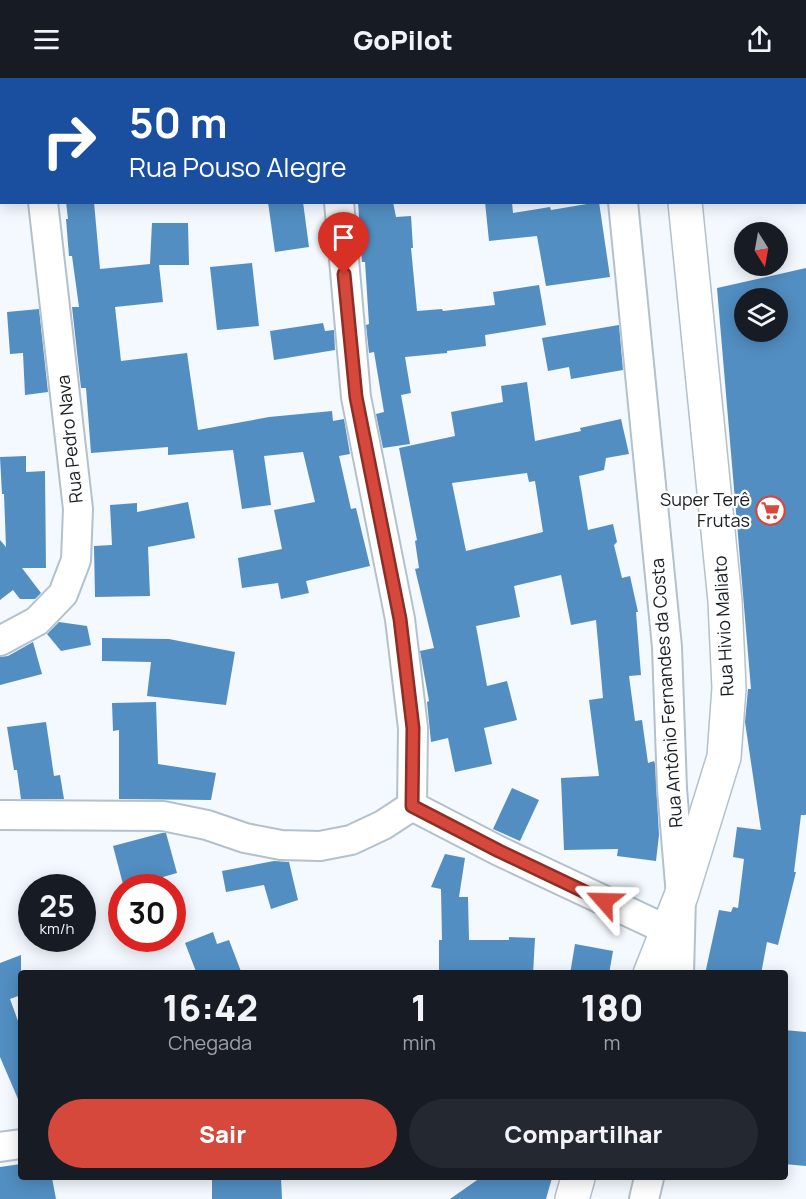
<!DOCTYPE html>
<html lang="pt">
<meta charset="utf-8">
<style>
:root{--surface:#171b24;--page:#242831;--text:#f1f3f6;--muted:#9ea1a6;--accent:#d6483b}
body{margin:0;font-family:Manrope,sans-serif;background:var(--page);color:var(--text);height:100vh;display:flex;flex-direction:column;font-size:22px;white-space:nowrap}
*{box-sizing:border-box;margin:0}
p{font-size:20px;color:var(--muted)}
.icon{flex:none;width:33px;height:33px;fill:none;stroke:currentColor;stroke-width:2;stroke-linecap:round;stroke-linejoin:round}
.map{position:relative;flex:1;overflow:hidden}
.drawer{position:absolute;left:18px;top:892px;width:770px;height:210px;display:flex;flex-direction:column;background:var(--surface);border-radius:6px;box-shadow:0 3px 15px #0003}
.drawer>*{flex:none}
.guide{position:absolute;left:0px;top:0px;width:807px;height:126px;box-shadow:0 3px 15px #0003;background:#1a4fa0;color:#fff;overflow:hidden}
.needle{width:39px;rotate:169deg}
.tools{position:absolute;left:734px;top:144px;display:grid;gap:12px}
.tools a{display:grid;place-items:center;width:54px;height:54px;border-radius:50%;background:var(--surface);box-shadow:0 3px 15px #0003;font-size:30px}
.speed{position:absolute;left:18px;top:796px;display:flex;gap:12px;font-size:30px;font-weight:700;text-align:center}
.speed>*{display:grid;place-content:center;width:78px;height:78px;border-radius:50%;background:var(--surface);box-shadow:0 3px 15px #0003;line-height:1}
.speed small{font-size:15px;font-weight:400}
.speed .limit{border:9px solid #d22;background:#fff;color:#111}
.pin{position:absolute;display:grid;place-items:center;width:51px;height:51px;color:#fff;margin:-62px -26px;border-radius:50% 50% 50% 0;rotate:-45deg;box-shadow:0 0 6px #0007}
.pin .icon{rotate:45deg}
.me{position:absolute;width:66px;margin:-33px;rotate:295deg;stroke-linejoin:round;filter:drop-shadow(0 0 4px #0008)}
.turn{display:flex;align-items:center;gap:21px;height:126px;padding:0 30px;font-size:27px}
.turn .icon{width:78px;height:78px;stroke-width:2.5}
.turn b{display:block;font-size:42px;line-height:51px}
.eta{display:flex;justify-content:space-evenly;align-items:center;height:102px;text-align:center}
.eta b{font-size:36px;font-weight:800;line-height:42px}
.primary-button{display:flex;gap:12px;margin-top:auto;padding:12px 30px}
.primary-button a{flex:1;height:69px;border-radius:36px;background:var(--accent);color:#fff;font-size:24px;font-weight:800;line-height:69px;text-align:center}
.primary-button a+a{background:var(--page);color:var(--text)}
header{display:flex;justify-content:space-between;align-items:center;height:78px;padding:0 30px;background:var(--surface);font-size:27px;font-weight:800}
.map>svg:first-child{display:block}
.building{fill:#528ec2;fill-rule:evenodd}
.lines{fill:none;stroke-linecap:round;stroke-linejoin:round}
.minor-casing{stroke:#b3c1cd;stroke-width:32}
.tertiary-casing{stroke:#b3c1cd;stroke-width:36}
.minor{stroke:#fff;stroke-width:28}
.tertiary{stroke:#fff;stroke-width:33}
.route-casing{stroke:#8b2f26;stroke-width:15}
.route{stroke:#d6483b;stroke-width:10}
.labels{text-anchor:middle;stroke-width:4.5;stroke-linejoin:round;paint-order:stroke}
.street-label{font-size:18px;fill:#191e22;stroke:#fff}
.poi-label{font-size:18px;fill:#191e22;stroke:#fff;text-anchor:end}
</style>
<header><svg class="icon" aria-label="menu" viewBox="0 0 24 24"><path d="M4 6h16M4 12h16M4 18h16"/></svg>GoPilot<svg class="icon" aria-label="share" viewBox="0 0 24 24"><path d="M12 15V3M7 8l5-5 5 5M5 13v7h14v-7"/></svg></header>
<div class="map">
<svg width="806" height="1121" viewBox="0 0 806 1121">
<rect width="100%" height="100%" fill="#f3f9fe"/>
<g class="building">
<polygon points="66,124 94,124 100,191 150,186 152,145 188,145 189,187 159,187 163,224 115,229 121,283 187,275 198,352 269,339 332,333 333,343 344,341 350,376 339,378 351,431 356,430 370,488 306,503 309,515 281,521 278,505 242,510 238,480 282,471 274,432 315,424 303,374 264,378 271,427 242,431 233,372 168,377 168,369 91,375 86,310 81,310 72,229 79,229 72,178 69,178 66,141 68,141"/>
<polygon points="268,124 303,124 309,169 275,174"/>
<polygon points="358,124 393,124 396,139 411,138 413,170 411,170 417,233 442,231 443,233 495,227 493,214 539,207 546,247 485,257 486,268 447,273 447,275 405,279 411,315 401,317 410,366 383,370 376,336 384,334 374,274 369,275 366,247 369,246 365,184 362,184"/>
<polygon points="485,124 512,124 513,135 550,129 551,132 599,124 610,199 546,208 537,158 489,163"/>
<polygon points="252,185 259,248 217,252 210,189"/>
<path d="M 806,190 L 806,737 L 801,737 L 794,794 L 796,794 L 778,867 L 767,864 L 761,896 L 705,896 L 719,832 L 731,834 L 733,829 L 738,830 L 744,781 L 733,779 L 737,749 L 761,752 L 745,644 L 748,611 L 751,611 L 717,210 ZM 744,220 L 777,220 L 777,254 L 744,254 Z"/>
<polygon points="39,231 48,314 25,317 23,275 10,276 7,234"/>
<polygon points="323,245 325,253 334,252 335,272 274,282 270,253"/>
<polygon points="619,247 623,292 571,301 569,289 548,293 542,260"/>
<path d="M 527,304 L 535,363 L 581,353 L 580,350 L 621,341 L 629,376 L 606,380 L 604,392 L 579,398 L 588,452 L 613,446 L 617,464 L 614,467 L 622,500 L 630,498 L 638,534 L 636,534 L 641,597 L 629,598 L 635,643 L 642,642 L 648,685 L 654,683 L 655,686 L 659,757 L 656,783 L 617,778 L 618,771 L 564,772 L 561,700 L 599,698 L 589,622 L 603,620 L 596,542 L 571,547 L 561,497 L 514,508 L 520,539 L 476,548 L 487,608 L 507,603 L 517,642 L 484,650 L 492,686 L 455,694 L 448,660 L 431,664 L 427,624 L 429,623 L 420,573 L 434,570 L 415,491 L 419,490 L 415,463 L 417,462 L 399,370 L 455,358 L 451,334 L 503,324 L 501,308 ZM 527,395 L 529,404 L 535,403 L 543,454 L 466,473 L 452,405 Z"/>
<polygon points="26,378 26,394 45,393 46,490 22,490 41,515 35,521 20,521 13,512 0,522 0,462 6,469 4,416 2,416 0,379"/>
<polygon points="188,424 195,460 148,469 150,518 95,519 94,468 112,467 110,427 137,425 137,434"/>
<polygon points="59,544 87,548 91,567 61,573 47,556"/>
<polygon points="102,560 169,561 235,574 226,627 147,618 151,584 102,583"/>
<polygon points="33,564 42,596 0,607 0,579 8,578"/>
<polygon points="156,624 158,686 216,695 211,722 119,721 119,652 113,653 112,625"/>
<polygon points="46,644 54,698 60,697 64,721 21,721 17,692 14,692 7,649"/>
<polygon points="512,710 539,722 520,763 493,751"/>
<polygon points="162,755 166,755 177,795 124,810 113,768"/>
<polygon points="445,776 465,780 459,819 468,819 469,862 509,862 509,859 535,860 533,896 439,896 439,862 442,862 441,811 431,809"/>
<polygon points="274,783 289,784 298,822 271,831 264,807 226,814 222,793"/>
<polygon points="213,854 217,866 229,862 242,896 197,896 185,865"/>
<polygon points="575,866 613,873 609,896 570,896"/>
<polygon points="21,877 21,917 10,921 21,951 21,1028 0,979 0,885"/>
<polygon points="784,952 806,954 806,1088 784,1086"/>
<polygon points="21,1086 21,1100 52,1100 56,1121 0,1121 0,1089"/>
<polygon points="212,1100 281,1100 282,1121 212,1121"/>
<polygon points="480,1100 552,1100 546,1121 450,1121"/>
</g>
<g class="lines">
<defs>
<g id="minor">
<polyline points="29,0 29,2"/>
<polyline points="329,0 329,2"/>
<polyline points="612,0 612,2"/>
<polyline points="780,0 781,2"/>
<polyline points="806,36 806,37"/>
<polyline points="339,124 356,319 400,541 413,650 412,728"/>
<polyline points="623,124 667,569 672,711 681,818 679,896"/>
<polyline points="0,563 37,543 63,516 76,482 78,431 43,124"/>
<polyline points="412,728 499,773 667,852"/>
<polyline points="0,737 163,738 207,747 245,760 281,767 320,768 351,762 383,747 412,728"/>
<polyline points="0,1069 21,1066"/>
<polyline points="644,1121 649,1100"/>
</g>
<g id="tertiary">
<polyline points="673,0 673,2"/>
<polyline points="650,896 681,818 724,679 729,610 725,523 685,124"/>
<polyline points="572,1121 578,1100"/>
</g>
</defs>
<use href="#minor" class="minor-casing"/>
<use href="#tertiary" class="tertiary-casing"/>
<use href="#minor" class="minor"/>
<use href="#tertiary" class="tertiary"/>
</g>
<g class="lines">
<defs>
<polyline id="route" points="344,196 356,319 400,541 413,650 412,728 499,773 604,823"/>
</defs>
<use href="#route" class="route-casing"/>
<use href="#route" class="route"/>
</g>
<defs>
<symbol id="supermarket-ring" viewBox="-11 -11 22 22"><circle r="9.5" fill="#fff" stroke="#d6483b" stroke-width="1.5"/><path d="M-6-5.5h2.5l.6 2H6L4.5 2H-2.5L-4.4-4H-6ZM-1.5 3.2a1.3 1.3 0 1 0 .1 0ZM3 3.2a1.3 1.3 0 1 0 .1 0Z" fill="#d6483b"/></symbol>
</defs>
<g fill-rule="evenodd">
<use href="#supermarket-ring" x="754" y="416" width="33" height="33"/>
</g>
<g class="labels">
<g class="street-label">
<text transform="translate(70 361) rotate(-96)" y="6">Rua Pedro Nava</text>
<text transform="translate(724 548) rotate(-93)" y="6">Rua Hivio Maliato</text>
<text transform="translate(667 615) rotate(-94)" y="6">Rua Antônio Fernandes da Costa</text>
</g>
<g class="poi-label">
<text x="750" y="428">Super Terê<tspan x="750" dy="21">Frutas</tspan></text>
</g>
</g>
</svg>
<div class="tools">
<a><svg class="needle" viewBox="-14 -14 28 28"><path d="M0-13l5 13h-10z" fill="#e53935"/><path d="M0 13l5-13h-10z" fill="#9ea1a6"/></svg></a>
<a><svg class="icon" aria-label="layers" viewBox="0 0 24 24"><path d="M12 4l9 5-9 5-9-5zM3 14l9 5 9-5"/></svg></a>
</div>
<div class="speed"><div>25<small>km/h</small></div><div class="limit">30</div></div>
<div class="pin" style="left:344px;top:196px;background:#d93025"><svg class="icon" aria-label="arrive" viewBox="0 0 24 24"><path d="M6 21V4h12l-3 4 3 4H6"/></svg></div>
<svg class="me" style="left:604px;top:823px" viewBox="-20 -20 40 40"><path d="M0-17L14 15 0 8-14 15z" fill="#d6483b" stroke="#fff" stroke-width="4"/></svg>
<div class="guide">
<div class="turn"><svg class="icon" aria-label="right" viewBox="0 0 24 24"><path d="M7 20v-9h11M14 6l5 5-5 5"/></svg><div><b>50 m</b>Rua Pouso Alegre</div></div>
</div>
<section class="drawer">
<div class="eta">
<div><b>16:42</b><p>Chegada</p></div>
<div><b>1</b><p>min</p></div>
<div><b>180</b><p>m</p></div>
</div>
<div class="primary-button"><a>Sair</a><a>Compartilhar</a></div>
</section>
</div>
